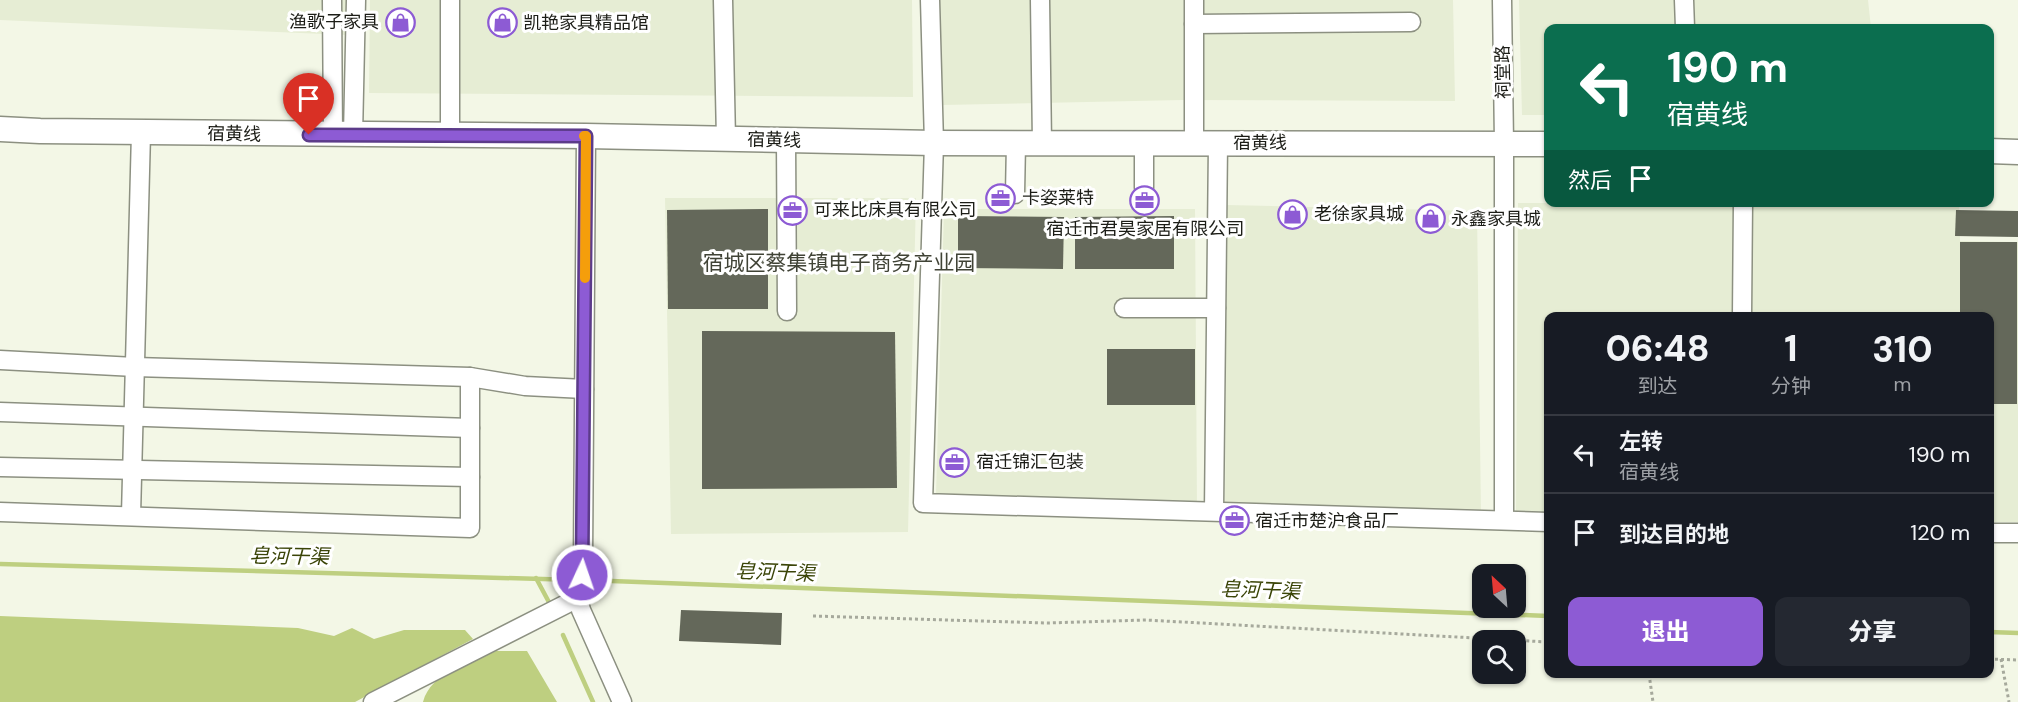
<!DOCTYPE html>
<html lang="zh">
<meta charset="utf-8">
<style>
:root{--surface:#171b24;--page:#242831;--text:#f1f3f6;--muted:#9ea1a6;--line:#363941;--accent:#8d5bd4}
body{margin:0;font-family:"DM Sans","Noto Sans SC",sans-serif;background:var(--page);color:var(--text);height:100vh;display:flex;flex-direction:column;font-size:22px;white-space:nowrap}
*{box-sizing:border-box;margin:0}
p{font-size:20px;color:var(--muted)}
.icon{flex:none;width:33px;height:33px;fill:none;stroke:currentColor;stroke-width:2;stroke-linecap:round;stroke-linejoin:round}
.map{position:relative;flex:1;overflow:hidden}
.drawer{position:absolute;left:1544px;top:312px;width:450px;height:366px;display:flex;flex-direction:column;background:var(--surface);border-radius:12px;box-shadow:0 2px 4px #0004}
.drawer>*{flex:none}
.banner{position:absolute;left:1544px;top:24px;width:450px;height:183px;border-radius:12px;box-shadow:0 2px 4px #0004;background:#0b6e4f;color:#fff;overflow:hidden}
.needle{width:39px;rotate:334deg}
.tools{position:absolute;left:1472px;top:564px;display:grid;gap:12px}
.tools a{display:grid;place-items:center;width:54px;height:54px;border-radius:12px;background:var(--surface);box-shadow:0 2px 4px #0004;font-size:30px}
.pin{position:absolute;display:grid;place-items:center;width:51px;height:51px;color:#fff;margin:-62px -26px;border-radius:50% 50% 50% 0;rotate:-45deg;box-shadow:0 0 6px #0007}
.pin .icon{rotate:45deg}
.me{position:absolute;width:66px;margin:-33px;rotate:3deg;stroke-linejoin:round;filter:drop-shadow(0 0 4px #0008)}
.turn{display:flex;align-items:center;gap:21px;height:126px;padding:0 24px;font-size:27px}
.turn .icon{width:78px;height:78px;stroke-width:2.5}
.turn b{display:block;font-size:42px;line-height:51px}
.then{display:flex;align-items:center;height:57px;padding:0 24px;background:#0003;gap:12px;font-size:22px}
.eta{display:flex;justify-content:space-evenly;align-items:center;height:102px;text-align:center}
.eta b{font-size:36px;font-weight:800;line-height:42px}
.primary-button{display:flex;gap:12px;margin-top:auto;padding:12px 24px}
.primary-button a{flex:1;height:69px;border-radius:12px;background:var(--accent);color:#fff;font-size:24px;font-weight:800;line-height:69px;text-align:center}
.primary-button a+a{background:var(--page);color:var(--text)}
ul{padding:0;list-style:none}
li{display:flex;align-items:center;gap:18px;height:78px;padding:0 24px;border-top:2px solid var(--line)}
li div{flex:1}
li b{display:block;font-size:22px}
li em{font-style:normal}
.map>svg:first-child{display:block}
.built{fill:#e6edd4}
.water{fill:#becf80}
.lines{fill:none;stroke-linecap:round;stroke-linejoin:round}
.stream{stroke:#becf80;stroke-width:4.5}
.building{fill:#64685a}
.minor-casing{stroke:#8c9081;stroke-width:21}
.major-casing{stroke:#8c9081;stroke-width:27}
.path{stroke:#a6a99c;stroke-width:3;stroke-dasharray:3 3;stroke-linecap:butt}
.minor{stroke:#fff;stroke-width:18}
.major{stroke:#fff;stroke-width:24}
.route-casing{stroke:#5c3b8a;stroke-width:15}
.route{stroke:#8d5bd4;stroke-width:10}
.slow{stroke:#f59e0b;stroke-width:10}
.labels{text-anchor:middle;stroke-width:6;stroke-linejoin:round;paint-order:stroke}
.poi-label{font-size:18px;fill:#1c1d17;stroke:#fff;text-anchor:start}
.street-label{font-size:18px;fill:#1c1d17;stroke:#fff}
.water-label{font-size:20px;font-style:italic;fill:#3b4508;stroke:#fff}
.quarter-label{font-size:21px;fill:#404336;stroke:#fff}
</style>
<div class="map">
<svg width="2018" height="702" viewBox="0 0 2018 702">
<rect width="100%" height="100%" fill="#f3f7e6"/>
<g class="built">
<polygon points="0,0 347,0 347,35 0,20"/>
<polygon points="370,0 912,0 913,97 369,93"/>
<polygon points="939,0 1453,0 1455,101 1182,100 942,105"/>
<polygon points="1519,0 1868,0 1871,28 1548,28 1548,115 1522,115"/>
<polygon points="665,198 916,198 908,532 671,534"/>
<polygon points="1518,203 1959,203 1960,241 2018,242 2018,522 1989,522 1989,316 1548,316 1548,514 1516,513"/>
<polygon points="1227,205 1477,211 1481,515 1225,510"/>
<polygon points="944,209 1195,209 1197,507 936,495"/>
</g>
<g class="water">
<polygon points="0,616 298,628 334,636 352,628 374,639 404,630 465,630 473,639 355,702 0,702"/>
<path d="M 496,651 L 527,651 L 557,702 L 423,702 C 431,672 470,662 496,651 Z"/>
</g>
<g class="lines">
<g class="stream">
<polyline points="0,564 577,580"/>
<polyline points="536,578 551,606"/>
<polyline points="585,580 1548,616"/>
<polyline points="1989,632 2018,633"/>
<polyline points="563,635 593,702"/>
</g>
</g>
<g class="building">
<polygon points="768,209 768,309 668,309 667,210"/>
<polygon points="1956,210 2018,211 2018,237 1955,236"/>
<polygon points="958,216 1064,217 1063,269 958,268"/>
<polygon points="1174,216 1174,269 1075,269 1075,217"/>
<polygon points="1960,242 2017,242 2017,404 1989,404 1989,316 1960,316"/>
<polygon points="702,331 895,332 897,488 702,489"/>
<rect x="1107" y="349" width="88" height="56"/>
<polygon points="681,610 782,613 781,645 679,641"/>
</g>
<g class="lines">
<defs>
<g id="minor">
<polyline points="332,0 333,135"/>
<polyline points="723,0 726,139"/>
<polyline points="930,0 934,143 923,503 1548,522"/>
<polyline points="1040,0 1042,143"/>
<polyline points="1502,0 1504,143 1504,520"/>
<polyline points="1684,0 1685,28"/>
<polyline points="1194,24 1411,22"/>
<polyline points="353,135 356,0"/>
<polyline points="450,136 450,0"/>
<polyline points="586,136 583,558 578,598 581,610 622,702"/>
<polyline points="786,140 787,311"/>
<polyline points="1144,143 1144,188"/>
<polyline points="1194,143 1194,0"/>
<polyline points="1015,194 1016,143"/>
<polyline points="1124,308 1216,308"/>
<polyline points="1742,316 1743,202"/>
<polyline points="0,360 135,367 470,377 525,386 584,389"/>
<polyline points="0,412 470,428"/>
<polyline points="0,467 470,477"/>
<polyline points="1214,511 1218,143"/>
<polyline points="0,512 470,528 470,377"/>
<polyline points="131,515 141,133"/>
<polyline points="1989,533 2018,533"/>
<polyline points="373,702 578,598"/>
</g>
<g id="major">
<polyline points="0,129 40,131 586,136 934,143 1548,144"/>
<polyline points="1989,151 2018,152"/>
</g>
</defs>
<use href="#minor" class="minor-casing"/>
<use href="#major" class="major-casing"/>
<g class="path">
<polyline points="813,616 1047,623 1146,620 1548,642"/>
<polyline points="1989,659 2018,660"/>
<polyline points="2001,659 2009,702"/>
<polyline points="1649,674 1653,702"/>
</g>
<use href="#minor" class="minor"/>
<use href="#major" class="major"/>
</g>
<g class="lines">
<defs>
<polyline id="route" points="309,135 586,136 582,575"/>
</defs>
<use href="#route" class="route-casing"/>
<use href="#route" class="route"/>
<polyline class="slow" points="584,136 586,136 585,278"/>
</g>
<defs>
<symbol id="shop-ring" viewBox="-11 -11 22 22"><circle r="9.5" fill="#fff" stroke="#8d5bd4" stroke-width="1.5"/><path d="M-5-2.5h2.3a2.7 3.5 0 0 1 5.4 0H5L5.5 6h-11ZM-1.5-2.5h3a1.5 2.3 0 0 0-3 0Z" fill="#8d5bd4"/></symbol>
<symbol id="office-ring" viewBox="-11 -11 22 22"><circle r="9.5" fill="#fff" stroke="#8d5bd4" stroke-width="1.5"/><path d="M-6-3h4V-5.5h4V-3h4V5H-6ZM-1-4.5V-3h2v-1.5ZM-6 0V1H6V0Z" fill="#8d5bd4"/></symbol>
</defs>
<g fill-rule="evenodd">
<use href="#shop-ring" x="384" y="6" width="33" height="33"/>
<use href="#shop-ring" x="486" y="6" width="33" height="33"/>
<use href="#office-ring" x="984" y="182" width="33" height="33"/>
<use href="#office-ring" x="1128" y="184" width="33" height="33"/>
<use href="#office-ring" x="776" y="194" width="33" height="33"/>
<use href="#shop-ring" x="1276" y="198" width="33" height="33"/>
<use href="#shop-ring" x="1414" y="202" width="33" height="33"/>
<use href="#office-ring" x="938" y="446" width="33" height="33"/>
<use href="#office-ring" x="1218" y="504" width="33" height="33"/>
</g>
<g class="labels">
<g class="poi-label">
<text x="379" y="28" text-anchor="end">渔歌子家具</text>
<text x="523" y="29">凯艳家具精品馆</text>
<text x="1022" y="204">卡姿莱特</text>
<text x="814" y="216">可来比床具有限公司</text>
<text x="1314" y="220">老徐家具城</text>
<text x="1451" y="225">永鑫家具城</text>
<text x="1145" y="235" text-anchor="middle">宿迁市君昊家居有限公司</text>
<text x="976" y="468">宿迁锦汇包装</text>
<text x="1255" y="527">宿迁市楚沪食品厂</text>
</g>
<g class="street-label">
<text transform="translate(1503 72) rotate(-91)" y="6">祠堂路</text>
<text transform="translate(234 134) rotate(1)" y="6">宿黄线</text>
<text transform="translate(774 140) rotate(1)" y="6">宿黄线</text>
<text x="1260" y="149">宿黄线</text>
</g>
<g class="water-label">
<text transform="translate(289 556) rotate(1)" y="7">皂河干渠</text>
<text transform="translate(775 572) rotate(2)" y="7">皂河干渠</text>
<text transform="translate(1260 590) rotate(2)" y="7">皂河干渠</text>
</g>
<g class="quarter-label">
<text x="839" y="270">宿城区蔡集镇电子商务产业园</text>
</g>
</g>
</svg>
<div class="tools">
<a><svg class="needle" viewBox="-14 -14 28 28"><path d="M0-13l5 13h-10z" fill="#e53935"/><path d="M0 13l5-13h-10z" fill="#9ea1a6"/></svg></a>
<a><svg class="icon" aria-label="search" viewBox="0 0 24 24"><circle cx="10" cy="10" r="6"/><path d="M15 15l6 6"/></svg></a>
</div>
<div class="pin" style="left:309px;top:135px;background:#d93025"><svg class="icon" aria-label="arrive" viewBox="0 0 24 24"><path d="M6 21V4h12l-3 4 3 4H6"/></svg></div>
<svg class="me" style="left:582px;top:575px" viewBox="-20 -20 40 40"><circle r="17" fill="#8d5bd4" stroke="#fff" stroke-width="3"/><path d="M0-11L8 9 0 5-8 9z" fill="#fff"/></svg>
<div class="banner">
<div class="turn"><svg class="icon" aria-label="left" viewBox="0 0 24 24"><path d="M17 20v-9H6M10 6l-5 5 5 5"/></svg><div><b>190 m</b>宿黄线</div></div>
<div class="then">然后<svg class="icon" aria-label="arrive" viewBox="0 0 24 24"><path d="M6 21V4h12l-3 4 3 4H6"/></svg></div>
</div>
<section class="drawer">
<div class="eta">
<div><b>06:48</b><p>到达</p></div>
<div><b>1</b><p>分钟</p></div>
<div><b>310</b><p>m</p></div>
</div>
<ul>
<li><svg class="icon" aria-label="left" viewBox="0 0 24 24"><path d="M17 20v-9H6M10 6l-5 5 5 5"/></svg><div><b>左转</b><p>宿黄线</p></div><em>190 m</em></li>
<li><svg class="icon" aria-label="arrive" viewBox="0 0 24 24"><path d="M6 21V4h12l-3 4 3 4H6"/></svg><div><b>到达目的地</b></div><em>120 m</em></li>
</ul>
<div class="primary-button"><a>退出</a><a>分享</a></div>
</section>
</div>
